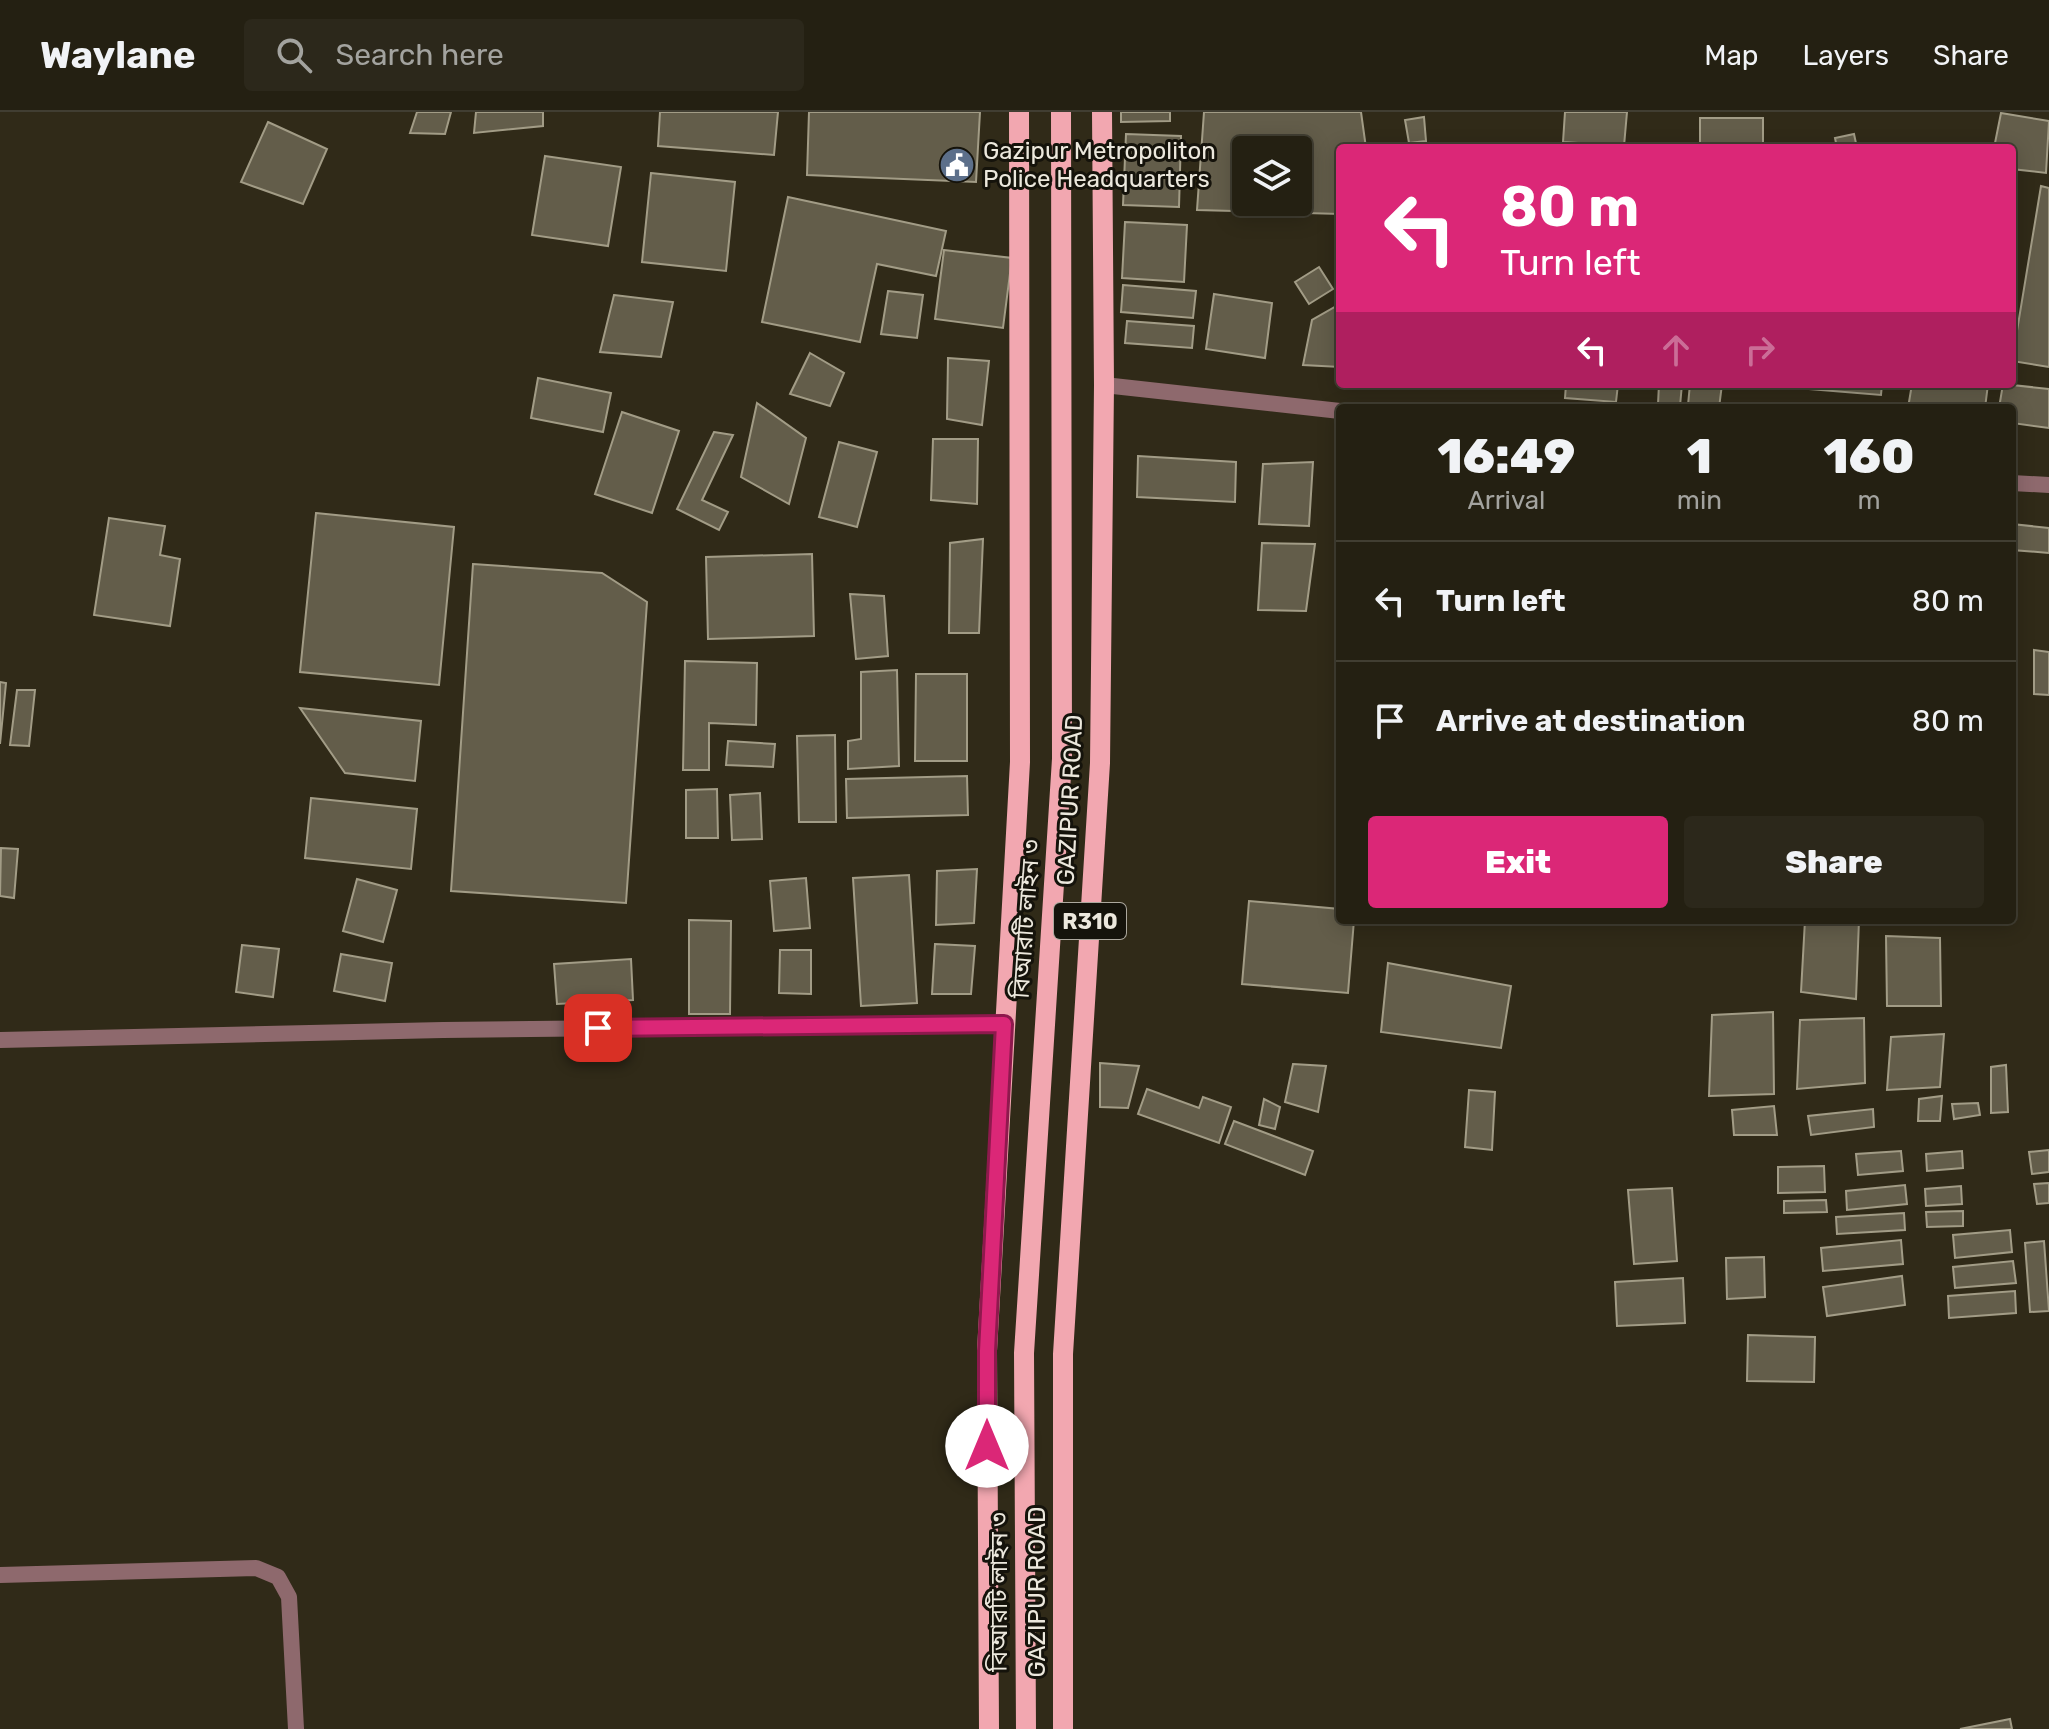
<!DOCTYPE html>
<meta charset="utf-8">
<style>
:root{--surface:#242012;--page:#2c281b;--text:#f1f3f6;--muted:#a3a39f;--line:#413e32;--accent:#db2777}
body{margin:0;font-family:Rubik,"Noto Sans Bengali",sans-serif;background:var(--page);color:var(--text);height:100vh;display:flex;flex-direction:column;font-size:30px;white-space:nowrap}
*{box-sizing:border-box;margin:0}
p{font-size:26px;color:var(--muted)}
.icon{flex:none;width:44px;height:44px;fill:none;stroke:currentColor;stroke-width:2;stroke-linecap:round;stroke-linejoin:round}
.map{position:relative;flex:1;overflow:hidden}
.sheet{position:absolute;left:1336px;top:292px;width:680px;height:520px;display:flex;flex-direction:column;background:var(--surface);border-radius:8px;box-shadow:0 4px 20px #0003,0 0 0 2px var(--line)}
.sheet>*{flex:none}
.top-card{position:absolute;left:1336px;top:32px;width:680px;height:244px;border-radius:8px;box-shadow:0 4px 20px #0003,0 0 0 2px var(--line);background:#db2777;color:#fff;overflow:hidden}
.tools{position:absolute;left:1232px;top:24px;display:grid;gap:16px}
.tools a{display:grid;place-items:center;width:80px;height:80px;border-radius:8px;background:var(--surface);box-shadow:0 4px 20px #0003,0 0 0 2px var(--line);font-size:40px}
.pin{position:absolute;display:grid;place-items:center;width:68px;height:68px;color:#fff;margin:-34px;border-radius:16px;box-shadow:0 4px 12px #0006}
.me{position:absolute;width:88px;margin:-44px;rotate:0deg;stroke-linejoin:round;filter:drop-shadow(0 0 6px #0008)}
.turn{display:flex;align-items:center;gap:28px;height:168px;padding:0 32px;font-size:36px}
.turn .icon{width:104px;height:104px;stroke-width:2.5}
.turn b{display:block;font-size:56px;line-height:68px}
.lanes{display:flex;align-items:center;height:76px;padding:0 32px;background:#0003;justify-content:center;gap:40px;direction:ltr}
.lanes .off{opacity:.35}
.eta{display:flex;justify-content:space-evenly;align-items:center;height:136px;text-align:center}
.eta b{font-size:48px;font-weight:800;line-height:56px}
.action{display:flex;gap:16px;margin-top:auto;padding:16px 32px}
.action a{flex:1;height:92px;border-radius:8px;background:var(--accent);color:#fff;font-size:32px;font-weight:800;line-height:92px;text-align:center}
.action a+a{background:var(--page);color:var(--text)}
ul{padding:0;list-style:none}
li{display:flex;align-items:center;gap:24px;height:120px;padding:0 32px;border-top:2px solid var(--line)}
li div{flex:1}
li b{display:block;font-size:30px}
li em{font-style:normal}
header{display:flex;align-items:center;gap:48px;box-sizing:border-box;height:112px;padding:0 40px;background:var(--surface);border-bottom:2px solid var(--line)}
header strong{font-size:38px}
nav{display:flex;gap:44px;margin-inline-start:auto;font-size:28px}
.search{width:560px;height:72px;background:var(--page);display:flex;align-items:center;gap:20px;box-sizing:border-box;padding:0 28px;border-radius:8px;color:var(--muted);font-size:30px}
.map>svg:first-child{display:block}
.building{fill:#635d4a;stroke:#a29c86;stroke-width:2;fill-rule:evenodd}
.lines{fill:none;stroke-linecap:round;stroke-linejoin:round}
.street{stroke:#8e696d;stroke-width:16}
.primary{stroke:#f2a7b0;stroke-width:20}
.route-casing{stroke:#8e194d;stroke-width:20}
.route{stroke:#db2777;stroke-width:14}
.labels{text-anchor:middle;stroke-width:6;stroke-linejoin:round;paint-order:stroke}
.shield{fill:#15130b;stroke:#aca89e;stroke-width:2}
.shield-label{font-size:22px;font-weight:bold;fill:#ece8dd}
.poi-label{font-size:24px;fill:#ece8dd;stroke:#15130b;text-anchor:start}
.street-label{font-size:24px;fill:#ece8dd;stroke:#15130b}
</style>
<header>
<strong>Waylane</strong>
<div class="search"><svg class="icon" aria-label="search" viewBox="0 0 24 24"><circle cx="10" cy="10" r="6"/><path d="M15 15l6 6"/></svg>Search here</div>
<nav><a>Map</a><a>Layers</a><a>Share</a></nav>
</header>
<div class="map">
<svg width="2049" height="1617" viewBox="0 0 2049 1617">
<rect width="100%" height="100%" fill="#302a18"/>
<g class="building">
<polygon points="417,0 451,0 445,22 410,21"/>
<polygon points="476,0 543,0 543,14 474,21"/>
<polygon points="660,0 778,0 774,43 658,34"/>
<polygon points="809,0 980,0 976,70 807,63"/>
<polygon points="1121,0 1170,0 1170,9 1121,10"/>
<path d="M 1204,0 L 1361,0 L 1366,36 L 1340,36 L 1340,102 L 1197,98 ZM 1246,38 L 1298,38 L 1298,90 L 1246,90 Z"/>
<polygon points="1565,0 1627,0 1624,34 1563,30"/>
<polygon points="2001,1 2049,9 2046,61 2012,57 2012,36 1994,36"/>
<polygon points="1424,5 1426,29 1409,31 1405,8"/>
<rect x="1700" y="6" width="63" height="30"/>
<polygon points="268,10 327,37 303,92 241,70"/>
<polygon points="1126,22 1181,24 1179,95 1123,93"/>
<polygon points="1854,22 1857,36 1837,36 1835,26"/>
<polygon points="545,44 621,55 608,134 532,123"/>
<polygon points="651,61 735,70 726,159 642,150"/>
<polygon points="2041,74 2049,76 2049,255 2012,249"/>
<polygon points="788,85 946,119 936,164 877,152 860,230 762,210"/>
<polygon points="1125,110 1187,113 1184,170 1122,166"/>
<polygon points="944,138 1012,146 1003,216 935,207"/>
<polygon points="1319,155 1333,177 1309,192 1295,170"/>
<polygon points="1123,173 1196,179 1193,206 1121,200"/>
<polygon points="888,179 923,183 917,226 881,222"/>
<polygon points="1214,182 1272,191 1265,246 1206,237"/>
<polygon points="614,183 673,190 661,245 600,240"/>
<polygon points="1340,192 1340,255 1303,253 1312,208"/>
<polygon points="1127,209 1194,214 1192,236 1125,231"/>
<polygon points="810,241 844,261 830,294 790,282"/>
<polygon points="948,246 989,249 982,313 947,307"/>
<polygon points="538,266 611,281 603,320 531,306"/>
<polygon points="1566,272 1618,272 1616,290 1565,286"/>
<polygon points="1659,272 1682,272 1680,294 1658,292"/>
<polygon points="1690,272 1722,272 1719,296 1688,293"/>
<polygon points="1748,272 1882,272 1881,283"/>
<polygon points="1912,272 1988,272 1985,296 1908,296"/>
<polygon points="2003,272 2049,277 2049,316 2012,311 2012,296 1999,296"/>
<polygon points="757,291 806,326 789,392 741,365"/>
<polygon points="622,300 679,319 652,401 595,382"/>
<polygon points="714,320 733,323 702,388 728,400 719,418 677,397"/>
<polygon points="933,327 978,327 977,392 931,388"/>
<polygon points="839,330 877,340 857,415 819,405"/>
<polygon points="1138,344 1236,350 1235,390 1137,385"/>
<polygon points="1313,350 1309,414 1259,412 1263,352"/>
<polygon points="316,401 454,415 439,573 300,560"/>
<polygon points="109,406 165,414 160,443 180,447 170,514 94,503"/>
<polygon points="2012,412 2049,416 2049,441 2012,438"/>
<polygon points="983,427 979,521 949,521 950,431"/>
<polygon points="1262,431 1315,432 1306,499 1258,498"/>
<polygon points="812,442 814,524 708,527 706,445"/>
<polygon points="473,452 602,461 647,490 626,791 451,779"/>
<polygon points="850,482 884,484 888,544 856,547"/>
<polygon points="2034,538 2049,540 2049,583 2034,582"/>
<polygon points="685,549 757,551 756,613 709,611 709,658 683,658"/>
<polygon points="897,558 899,654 848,657 848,629 861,627 861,560"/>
<polygon points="916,562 967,562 967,649 915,649"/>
<polygon points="0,570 6,571 0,632"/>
<polygon points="17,578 35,578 29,634 10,633"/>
<polygon points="300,596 421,609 415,669 345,661"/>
<polygon points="835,623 836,710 799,710 797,624"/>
<polygon points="728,629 775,632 773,655 726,653"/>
<polygon points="967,664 968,703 847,706 846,667"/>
<polygon points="717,677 718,726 686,726 686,678"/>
<polygon points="760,681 762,727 732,728 730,683"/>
<polygon points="311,686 417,697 411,757 305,746"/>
<polygon points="1,736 18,737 14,786 0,784"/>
<polygon points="977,757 974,811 936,813 937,759"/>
<polygon points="909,763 917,891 861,894 853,766"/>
<polygon points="806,766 810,816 774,819 770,769"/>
<polygon points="357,767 397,778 383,830 343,819"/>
<polygon points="1249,789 1340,797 1340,808 1354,808 1348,881 1242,872"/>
<polygon points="689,808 731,809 730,902 689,902"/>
<polygon points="1805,808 1859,808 1856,887 1801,880"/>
<polygon points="1886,824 1940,826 1941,894 1887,894"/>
<polygon points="935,832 975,834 971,882 932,882"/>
<polygon points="242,833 279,837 273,885 236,880"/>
<polygon points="780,838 811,838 811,882 779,881"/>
<polygon points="341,842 392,851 385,889 334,879"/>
<polygon points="631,847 633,888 557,892 554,852"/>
<polygon points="1388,851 1511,874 1501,936 1381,920"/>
<polygon points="1773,900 1774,982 1709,984 1712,903"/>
<polygon points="1864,906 1865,971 1797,977 1800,908"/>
<polygon points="1944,922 1940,975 1887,978 1891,925"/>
<polygon points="1100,951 1139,954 1128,996 1100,995"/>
<polygon points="1293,952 1326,954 1318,1000 1285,990"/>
<polygon points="2006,953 2008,1000 1991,1001 1991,955"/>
<polygon points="1147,977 1199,996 1203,985 1231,995 1219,1031 1138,1002"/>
<polygon points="1469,978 1495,980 1492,1038 1465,1035"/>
<polygon points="1942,984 1940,1009 1918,1009 1919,987"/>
<polygon points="1264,987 1280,995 1275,1017 1259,1013"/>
<polygon points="1978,991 1980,1003 1954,1007 1952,992"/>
<polygon points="1774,994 1777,1023 1734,1023 1732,998"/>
<polygon points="1873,997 1874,1015 1811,1023 1808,1004"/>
<polygon points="1234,1009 1313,1039 1305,1063 1225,1032"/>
<polygon points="2049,1038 2049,1060 2032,1062 2029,1040"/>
<polygon points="1901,1039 1903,1059 1858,1063 1856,1042"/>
<polygon points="1962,1039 1963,1056 1927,1059 1926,1042"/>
<polygon points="1824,1054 1825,1080 1778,1081 1778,1055"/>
<polygon points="2049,1071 2049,1091 2037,1092 2034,1072"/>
<polygon points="1905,1073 1907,1092 1847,1098 1846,1079"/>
<polygon points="1961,1074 1962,1092 1926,1094 1925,1077"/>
<polygon points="1672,1076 1677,1149 1634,1152 1628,1078"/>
<polygon points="1826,1088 1827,1100 1784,1101 1784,1089"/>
<polygon points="1963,1099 1963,1114 1927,1115 1926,1100"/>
<polygon points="1904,1101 1905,1118 1837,1122 1836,1105"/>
<polygon points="2010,1118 2012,1140 1955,1146 1953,1123"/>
<polygon points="1901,1128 1903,1152 1823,1159 1821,1136"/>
<polygon points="2044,1129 2049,1199 2030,1200 2025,1131"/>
<polygon points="1764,1145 1765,1185 1727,1187 1726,1146"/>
<polygon points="2013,1149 2016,1171 1955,1176 1953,1155"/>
<polygon points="1902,1164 1905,1193 1827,1204 1823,1175"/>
<polygon points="1683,1166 1685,1211 1617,1214 1615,1170"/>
<polygon points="2015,1179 2016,1201 1949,1206 1948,1184"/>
<polygon points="1748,1223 1815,1225 1814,1270 1747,1269"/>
<polygon points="2010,1607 2012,1617 1960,1617"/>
</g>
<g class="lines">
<g class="street">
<polyline points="1104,273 1340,299"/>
<polyline points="2012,371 2049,373"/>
<polyline points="0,928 443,918 1004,912"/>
<polyline points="0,1463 256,1456 278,1465 289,1485 296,1617"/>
</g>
<g class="primary">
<polyline points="989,1617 987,1239 1020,650 1019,0"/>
<polyline points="1026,1617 1024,1241 1062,647 1061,0"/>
<polyline points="1063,1617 1063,1242 1100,651 1104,273 1102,0"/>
</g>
</g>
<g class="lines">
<defs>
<polyline id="route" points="598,916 1004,912 987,1239 987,1334"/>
</defs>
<use href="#route" class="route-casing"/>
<use href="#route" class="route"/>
</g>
<defs>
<symbol id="civic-disc" viewBox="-11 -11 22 22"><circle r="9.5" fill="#5c6f8a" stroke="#15130b"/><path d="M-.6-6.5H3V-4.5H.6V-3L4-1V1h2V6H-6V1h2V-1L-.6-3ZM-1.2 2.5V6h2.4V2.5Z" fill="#fff"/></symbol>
</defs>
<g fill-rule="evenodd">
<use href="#civic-disc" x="937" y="33" width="40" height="40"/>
</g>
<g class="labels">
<rect class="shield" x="1054" y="791" width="72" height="36" rx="6"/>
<g class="shield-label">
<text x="1090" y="817">R310</text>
</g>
<g class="poi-label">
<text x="983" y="47">Gazipur Metropoliton<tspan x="983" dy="28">Police Headquarters</tspan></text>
</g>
<g class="street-label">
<text transform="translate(1070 688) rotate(-87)" y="8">GAZIPUR ROAD</text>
<text transform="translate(1026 807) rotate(-86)" y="8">বিআরটি লাইন ৩</text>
<text transform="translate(999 1480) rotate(-90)" y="8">বিআরটি লাইন ৩</text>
<text transform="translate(1037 1480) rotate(-90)" y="8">GAZIPUR ROAD</text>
</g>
</g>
</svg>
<div class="tools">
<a><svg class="icon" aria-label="layers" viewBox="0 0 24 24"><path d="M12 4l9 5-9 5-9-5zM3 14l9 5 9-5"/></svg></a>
</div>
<div class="pin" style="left:598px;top:916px;background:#d93025"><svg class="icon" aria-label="arrive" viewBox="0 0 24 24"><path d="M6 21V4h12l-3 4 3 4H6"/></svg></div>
<svg class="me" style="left:987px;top:1334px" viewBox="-20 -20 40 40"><circle r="19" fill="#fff"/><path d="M0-13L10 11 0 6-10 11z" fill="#db2777"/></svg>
<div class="top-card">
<div class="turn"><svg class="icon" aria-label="left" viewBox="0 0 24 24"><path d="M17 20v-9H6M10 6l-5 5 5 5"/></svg><div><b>80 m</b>Turn left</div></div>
<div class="lanes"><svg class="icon" aria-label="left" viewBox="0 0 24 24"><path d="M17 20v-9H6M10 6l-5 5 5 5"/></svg><svg class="icon off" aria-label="ahead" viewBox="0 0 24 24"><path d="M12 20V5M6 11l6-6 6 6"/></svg><svg class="icon off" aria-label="right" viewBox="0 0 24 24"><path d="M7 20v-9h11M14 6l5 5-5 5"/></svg></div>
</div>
<section class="sheet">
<div class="eta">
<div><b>16:49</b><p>Arrival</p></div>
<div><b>1</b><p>min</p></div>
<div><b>160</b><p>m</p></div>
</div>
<ul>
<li><svg class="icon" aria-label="left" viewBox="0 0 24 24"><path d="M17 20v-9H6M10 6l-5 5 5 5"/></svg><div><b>Turn left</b></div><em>80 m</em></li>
<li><svg class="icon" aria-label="arrive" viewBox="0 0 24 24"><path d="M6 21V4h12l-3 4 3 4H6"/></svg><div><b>Arrive at destination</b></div><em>80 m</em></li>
</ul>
<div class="action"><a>Exit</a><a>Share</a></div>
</section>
</div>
